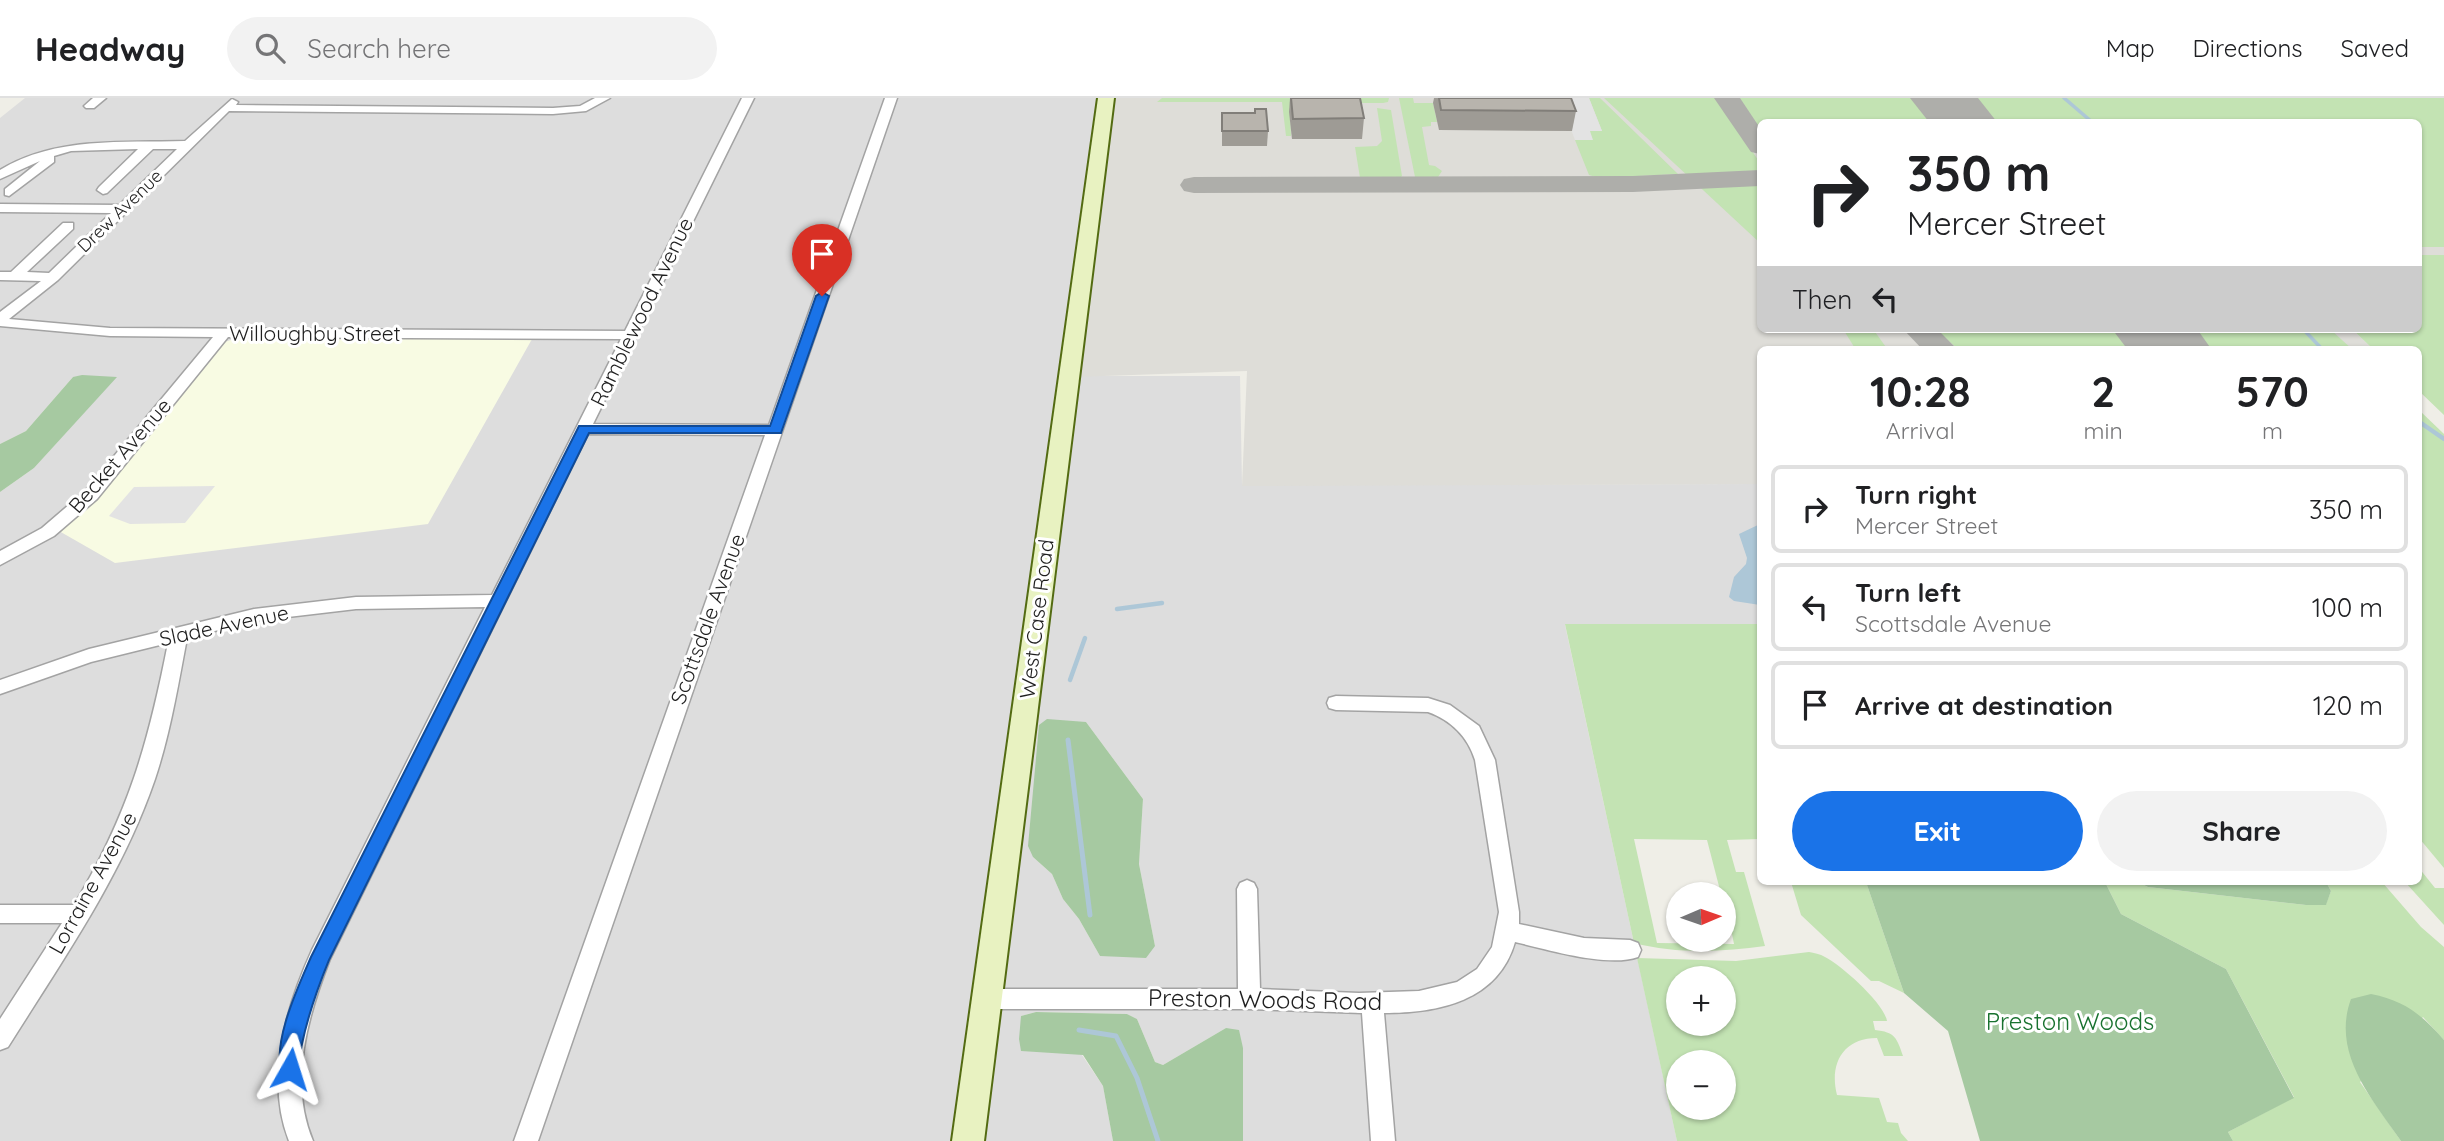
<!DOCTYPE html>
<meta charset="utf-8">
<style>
:root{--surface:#fff;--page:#f2f2f2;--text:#202124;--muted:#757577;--line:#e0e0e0;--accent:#1a73e8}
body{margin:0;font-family:Quicksand,sans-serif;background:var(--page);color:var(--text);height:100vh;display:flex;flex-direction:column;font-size:26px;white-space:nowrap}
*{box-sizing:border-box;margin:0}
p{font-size:23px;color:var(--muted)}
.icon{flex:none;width:38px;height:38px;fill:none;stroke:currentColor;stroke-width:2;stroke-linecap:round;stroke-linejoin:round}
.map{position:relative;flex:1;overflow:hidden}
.drawer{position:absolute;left:1757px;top:248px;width:665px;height:539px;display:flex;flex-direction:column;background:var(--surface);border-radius:10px;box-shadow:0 2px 5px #0004}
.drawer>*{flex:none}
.top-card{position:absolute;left:1757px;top:21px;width:665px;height:214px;border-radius:10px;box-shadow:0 2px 5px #0004;background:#fff;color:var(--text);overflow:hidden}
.needle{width:46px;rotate:88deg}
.tools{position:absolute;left:1666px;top:784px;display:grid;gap:14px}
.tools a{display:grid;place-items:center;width:70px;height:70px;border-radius:50%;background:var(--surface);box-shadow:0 2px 5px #0004;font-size:35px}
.pin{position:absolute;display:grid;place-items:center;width:60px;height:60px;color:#fff;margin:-72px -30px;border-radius:50% 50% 50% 0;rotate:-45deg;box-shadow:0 0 7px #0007}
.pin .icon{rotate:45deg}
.me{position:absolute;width:77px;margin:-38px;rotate:6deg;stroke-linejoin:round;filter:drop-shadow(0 0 5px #0008)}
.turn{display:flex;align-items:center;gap:24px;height:147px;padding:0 35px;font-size:32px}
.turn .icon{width:91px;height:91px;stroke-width:2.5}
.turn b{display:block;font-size:49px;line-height:60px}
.then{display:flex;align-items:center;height:66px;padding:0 35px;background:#0003;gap:14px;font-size:26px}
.eta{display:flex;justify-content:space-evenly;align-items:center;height:119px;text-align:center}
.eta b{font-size:42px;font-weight:700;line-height:49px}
.primary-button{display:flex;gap:14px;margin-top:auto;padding:14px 35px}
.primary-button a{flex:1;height:80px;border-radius:42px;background:var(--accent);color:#fff;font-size:28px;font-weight:700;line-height:80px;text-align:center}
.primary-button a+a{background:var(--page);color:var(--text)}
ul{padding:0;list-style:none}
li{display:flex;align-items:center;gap:21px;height:88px;margin:0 14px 10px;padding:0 21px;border:4px solid var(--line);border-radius:10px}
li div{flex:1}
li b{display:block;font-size:26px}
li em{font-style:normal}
header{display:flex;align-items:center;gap:42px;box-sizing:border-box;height:98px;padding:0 35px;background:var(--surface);border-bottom:2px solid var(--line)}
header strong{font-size:33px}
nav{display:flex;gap:38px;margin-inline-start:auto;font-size:24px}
.search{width:490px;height:63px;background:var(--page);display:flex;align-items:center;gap:18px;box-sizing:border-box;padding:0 24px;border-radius:38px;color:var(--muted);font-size:26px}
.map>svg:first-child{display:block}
.residential{fill:#ddd;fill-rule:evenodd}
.education{fill:#f8fbe3}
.airport{fill:#deddd8}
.grass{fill:#c3e3b3;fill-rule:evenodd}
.forest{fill:#a6c9a1}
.parking{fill:#e3e3e3}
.water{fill:#adc7d7}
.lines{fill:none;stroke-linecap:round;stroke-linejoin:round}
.stream-far2{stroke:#adc7d7;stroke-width:3.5}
.stream-far1{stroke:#adc7d7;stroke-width:4.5}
.stream{stroke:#adc7d7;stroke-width:5}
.taxiway{fill:#aeaeaa;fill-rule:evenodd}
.runway{fill:#aeaeaa;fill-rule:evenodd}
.minor-casing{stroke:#a3a3a3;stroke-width:3}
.secondary-casing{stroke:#536b12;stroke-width:4}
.minor{fill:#fff;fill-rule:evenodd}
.secondary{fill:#e8f2c1;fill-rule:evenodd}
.wall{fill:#9e9b95}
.building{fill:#b8b4ad;stroke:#817e79;stroke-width:2}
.route{fill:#1a73e8;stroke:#114b97;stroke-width:2}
.labels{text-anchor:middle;stroke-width:6;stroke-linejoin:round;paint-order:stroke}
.far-street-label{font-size:18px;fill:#1f1f1f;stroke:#fff}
.street-label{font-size:21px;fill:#1f1f1f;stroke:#fff}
.near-street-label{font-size:24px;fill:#1f1f1f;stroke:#fff}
.near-park-label{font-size:24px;fill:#19722f;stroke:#fff}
</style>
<header>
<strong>Headway</strong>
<div class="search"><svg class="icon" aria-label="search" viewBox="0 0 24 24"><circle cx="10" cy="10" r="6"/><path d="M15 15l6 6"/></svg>Search here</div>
<nav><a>Map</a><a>Directions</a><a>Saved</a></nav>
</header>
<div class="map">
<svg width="2444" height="1043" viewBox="0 0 2444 1043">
<rect width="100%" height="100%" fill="#efeee7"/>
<path class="residential" d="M 25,0 L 1112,0 L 1076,278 L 1240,278 L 1242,387 L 1760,386 L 1760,526 L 1565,527 L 1677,1043 L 1243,1043 L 1243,950 L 1226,930 L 1163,967 L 1155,964 L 1137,921 L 1127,916 L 1036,914 L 1021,918 L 1082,957 L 1103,988 L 1113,1043 L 0,1043 L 0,394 L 34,370 L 116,279 L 73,279 L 26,333 L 0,346 L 0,20 ZM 237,240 L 532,242 L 60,433 L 109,388 L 225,244 ZM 1086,624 L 1143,701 L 1139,766 L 1155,848 L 1100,858 L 1079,821 L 1063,801 L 1052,776 L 1033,759 Z"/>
<polygon class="education" points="237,240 532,241 428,426 115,465 59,433 109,388 225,244"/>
<polygon class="airport" points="1112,0 2444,0 2444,157 2419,157 2418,24 1760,24 1760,231 2352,231 2374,252 1760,252 1760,386 1242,388 1247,273 1075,279"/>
<g class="grass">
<polygon points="1162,0 1389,0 1388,4 1383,5 1312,5 1290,14 1291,38 1286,38 1282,4 1157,4"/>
<polygon points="1399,0 1413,0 1414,5 1433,5 1437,24 1431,24 1431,28 1422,29 1429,67 1435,68 1442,73 1438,79 1415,79"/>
<polygon points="1589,0 1600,0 1678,76 1599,80 1589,77 1575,42 1592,42 1589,33 1602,33"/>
<polygon points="1604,0 1717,0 1760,65 1760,145"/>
<polygon points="1739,0 1922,0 1943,24 1760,24 1760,31"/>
<polygon points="1965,0 2444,0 2444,149 2419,149 2418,24 1988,24"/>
<polygon points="1377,10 1391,12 1402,78 1400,80 1360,80 1355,49 1377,48 1382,43"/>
<polygon points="2419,157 2444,157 2444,317 2419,293 2418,252 2374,252 2352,231 2418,231"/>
<polygon points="1843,231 1873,231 1888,252 1856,252"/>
<polygon points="1935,231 2126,231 2135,241 2134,252 1959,252"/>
<polygon points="2180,231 2330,231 2353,252 2200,252"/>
<polygon points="2419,312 2444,336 2444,770 2419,740"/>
<path d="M 1565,526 L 1760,526 L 1760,741 L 1727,742 L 1736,774 L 1744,774 L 1765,848 C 1722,854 1676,856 1634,845 ZM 1634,741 L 1707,742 L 1721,796 L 1724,796 L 1734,846 L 1657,845 Z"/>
<polygon points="2419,770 2435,790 2444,790 2444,827 2405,784 2418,784"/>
<polygon points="1791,784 1866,784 1904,895 1879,883 1871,883 1801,817"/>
<polygon points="2105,784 2138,784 2148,789 2306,807 2326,806 2331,793 2326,784 2382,784 2421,829 2444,849 2444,942 2423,919 2360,984 2401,1043 2233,1043 2228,1034 2294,999 2226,871 2121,816"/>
<path d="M 1809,854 C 1814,855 1820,856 1825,859 C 1841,867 1884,905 1887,923 L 1873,923 L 1875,932 C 1895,934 1897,940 1903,958 L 1884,958 L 1877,940 C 1843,940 1829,966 1837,997 L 1879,1000 L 1887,1024 L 1898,1025 L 1901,1035 L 1908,1043 L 1677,1043 L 1637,860 L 1736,863 ZM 1678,880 L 1724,880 L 1724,926 L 1678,926 ZM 1678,964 L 1724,964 L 1724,1010 L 1678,1010 Z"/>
</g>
<g class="forest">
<polygon points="82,277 117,279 34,370 0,394 0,346 26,333 73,279"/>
<polygon points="1047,621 1086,624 1143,701 1139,766 1155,848 1146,860 1100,858 1079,821 1063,801 1052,776 1033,759 1028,748 1039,627"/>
<polygon points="1866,784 2105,784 2121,816 2226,871 2294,1000 2228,1034 2233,1043 1980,1043 1948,933 1904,895"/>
<polygon points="2138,784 2326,784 2331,793 2326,807 2306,807 2148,789"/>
<path d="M 2371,896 C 2405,903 2421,916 2444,942 L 2444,1043 L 2401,1043 C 2372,1001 2331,955 2351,901 Z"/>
<polygon points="1036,914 1127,916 1137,921 1155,964 1163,967 1226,930 1239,932 1243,950 1243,1043 1113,1043 1103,988 1083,957 1021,953 1019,941 1021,918"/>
</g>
<g class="parking">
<polygon points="1559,0 1589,0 1602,33 1590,33 1593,42 1575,42"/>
<polygon points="215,388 185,425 130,426 109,418 134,389"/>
</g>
<polygon class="water" points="1760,426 1760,507 1734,503 1729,499 1734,479 1746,466 1747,460 1739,436"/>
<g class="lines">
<g class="stream-far2">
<polyline points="2064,0 2092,24"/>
<polyline points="2303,231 2323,252"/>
</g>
<g class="stream-far1">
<polyline points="2418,323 2444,341"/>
<polyline points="1117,511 1162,505"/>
<polyline points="1070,582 1085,540"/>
</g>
<g class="stream">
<polyline points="1068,642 1090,817"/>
<polyline points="1079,932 1116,938 1137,980 1158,1043"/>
</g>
<g class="taxiway">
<polygon points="1714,0 1740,0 1760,30 1760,56 1751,54"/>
<polygon points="1760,72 1760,88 1633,94 1194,95 1184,93 1180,87 1184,81 1194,79 1633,78"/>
<polygon points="1903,231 1937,231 1958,252 1923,252"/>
<polygon points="2166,231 2171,232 2176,239 2172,252 2140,252 2149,232"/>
</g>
<g class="runway">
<polygon points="1910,0 1978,0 1997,24 1929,24"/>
<polygon points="2112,231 2197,231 2212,252 2128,252"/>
</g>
<defs>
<g id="minor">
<polygon points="93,0 106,0 94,10 86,10 84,8"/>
<path d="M 595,0 L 610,0 L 586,13 L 553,16 L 229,13 L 58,182 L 9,221 L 110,230 L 625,233 L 742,0 L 754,0 L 593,326 L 769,327 L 885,0 L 897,0 L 538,1043 L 514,1043 L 765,337 L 588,336 L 330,861 C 308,917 288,984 313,1043 L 289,1043 C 265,982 286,909 312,852 L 485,509 L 356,511 L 254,523 L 187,540 C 178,588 170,636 155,681 C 122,778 62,863 8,949 L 0,952 L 0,921 L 62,825 L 0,825 L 0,807 L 74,807 C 128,717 148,647 168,545 L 91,564 L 0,596 L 0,582 L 89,551 L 254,511 L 356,499 L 492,497 L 621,241 L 228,239 L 97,401 L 54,438 L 0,467 L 0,453 L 42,430 L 85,393 L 213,239 L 110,238 L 0,228 L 0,214 L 41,183 L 0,182 L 0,174 L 11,174 L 63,125 L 73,125 L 73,131 L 27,174 L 49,175 L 111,115 L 0,114 L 0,106 L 119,107 L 177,51 L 153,51 L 107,95 L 103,96 L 97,92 L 99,89 L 138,51 L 71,53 L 54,58 L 54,64 L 9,98 L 5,97 L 5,91 L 40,63 L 0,81 L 0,72 C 56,38 122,45 185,43 L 232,1 L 238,4 L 236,7 L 553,10 L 580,8 Z"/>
<path d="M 1336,598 L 1428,600 L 1450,607 L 1479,628 L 1495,662 L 1519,814 L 1519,826 L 1584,840 L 1630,842 L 1638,845 L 1641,852 L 1638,859 C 1608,870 1546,851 1515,844 C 1498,903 1439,915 1384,915 L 1395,1043 L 1371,1043 L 1362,915 L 1248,911 L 988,911 L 980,908 L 977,901 L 980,894 L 988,891 L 1238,891 L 1237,791 L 1240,785 L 1247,782 L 1254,785 L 1257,791 L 1260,891 L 1359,895 L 1419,893 L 1457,884 L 1477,871 L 1492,849 L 1499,814 L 1475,662 C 1468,639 1451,622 1428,614 L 1336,612 L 1329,610 L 1327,605 L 1329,600 Z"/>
</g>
<polygon id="secondary" points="1098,0 1114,0 984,1043 952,1043"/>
</defs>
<use href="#minor" class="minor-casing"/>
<use href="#secondary" class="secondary-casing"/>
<use href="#minor" class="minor"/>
<use href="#secondary" class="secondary"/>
</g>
<g class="wall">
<polygon points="1290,0 1360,0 1364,20 1362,41 1292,41 1289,14"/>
<polygon points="1434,0 1571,0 1576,13 1572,33 1439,32 1433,5"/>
<polygon points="1222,15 1268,33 1267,48 1222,48"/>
</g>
<g class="building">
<polygon points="1291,0 1360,0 1364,20 1293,21"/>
<polygon points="1439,0 1571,0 1576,13 1441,12"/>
<polygon points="1255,11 1266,11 1268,33 1222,33 1222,15 1255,15"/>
</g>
<path class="route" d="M 822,194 L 829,198 L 781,335 L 589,335 L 329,862 C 318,889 308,917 302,946 C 299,957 302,967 298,978 L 290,981 L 283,978 C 270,948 298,889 311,859 L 579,328 L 770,328 L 816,198 Z"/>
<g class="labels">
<g class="far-street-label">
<text transform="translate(120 113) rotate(-44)" y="6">Drew Avenue</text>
</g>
<g class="street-label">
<text transform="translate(642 214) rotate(-64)" y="7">Ramblewood Avenue</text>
<text x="315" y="243">Willoughby Street</text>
<text transform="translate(120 358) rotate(-49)" y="7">Becket Avenue</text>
<text transform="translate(708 521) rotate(-70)" y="7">Scottsdale Avenue</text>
<text transform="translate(1037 521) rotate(-83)" y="7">West Case Road</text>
<text transform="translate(224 528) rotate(-12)" y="7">Slade Avenue</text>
<text transform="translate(93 785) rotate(-61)" y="7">Lorraine Avenue</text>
</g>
<g class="near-street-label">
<text transform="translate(1265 902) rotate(1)" y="8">Preston Woods Road</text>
</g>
<g class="near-park-label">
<text x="2070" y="932">Preston Woods</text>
</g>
</g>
</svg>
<div class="tools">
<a><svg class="needle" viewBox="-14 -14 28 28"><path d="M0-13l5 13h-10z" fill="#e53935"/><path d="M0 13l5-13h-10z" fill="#757577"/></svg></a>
<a>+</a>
<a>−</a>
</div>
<div class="pin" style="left:822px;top:198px;background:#d93025"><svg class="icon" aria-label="arrive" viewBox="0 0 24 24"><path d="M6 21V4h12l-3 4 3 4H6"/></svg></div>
<svg class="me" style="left:290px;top:971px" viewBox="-20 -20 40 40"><path d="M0-17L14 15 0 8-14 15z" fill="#1a73e8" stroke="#fff" stroke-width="4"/></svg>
<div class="top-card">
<div class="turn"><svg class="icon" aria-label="right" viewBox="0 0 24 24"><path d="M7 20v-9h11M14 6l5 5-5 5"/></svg><div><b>350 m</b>Mercer Street</div></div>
<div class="then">Then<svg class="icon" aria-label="left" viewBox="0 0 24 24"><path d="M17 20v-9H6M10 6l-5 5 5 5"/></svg></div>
</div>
<section class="drawer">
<div class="eta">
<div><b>10:28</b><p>Arrival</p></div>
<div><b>2</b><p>min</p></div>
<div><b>570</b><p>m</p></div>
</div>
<ul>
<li><svg class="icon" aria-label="right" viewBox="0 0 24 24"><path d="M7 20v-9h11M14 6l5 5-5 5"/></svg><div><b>Turn right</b><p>Mercer Street</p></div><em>350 m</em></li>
<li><svg class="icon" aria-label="left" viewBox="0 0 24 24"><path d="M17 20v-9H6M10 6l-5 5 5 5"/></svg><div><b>Turn left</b><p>Scottsdale Avenue</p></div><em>100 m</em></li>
<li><svg class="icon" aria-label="arrive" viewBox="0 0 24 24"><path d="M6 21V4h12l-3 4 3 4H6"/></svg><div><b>Arrive at destination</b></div><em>120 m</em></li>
</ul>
<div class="primary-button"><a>Exit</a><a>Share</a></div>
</section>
</div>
